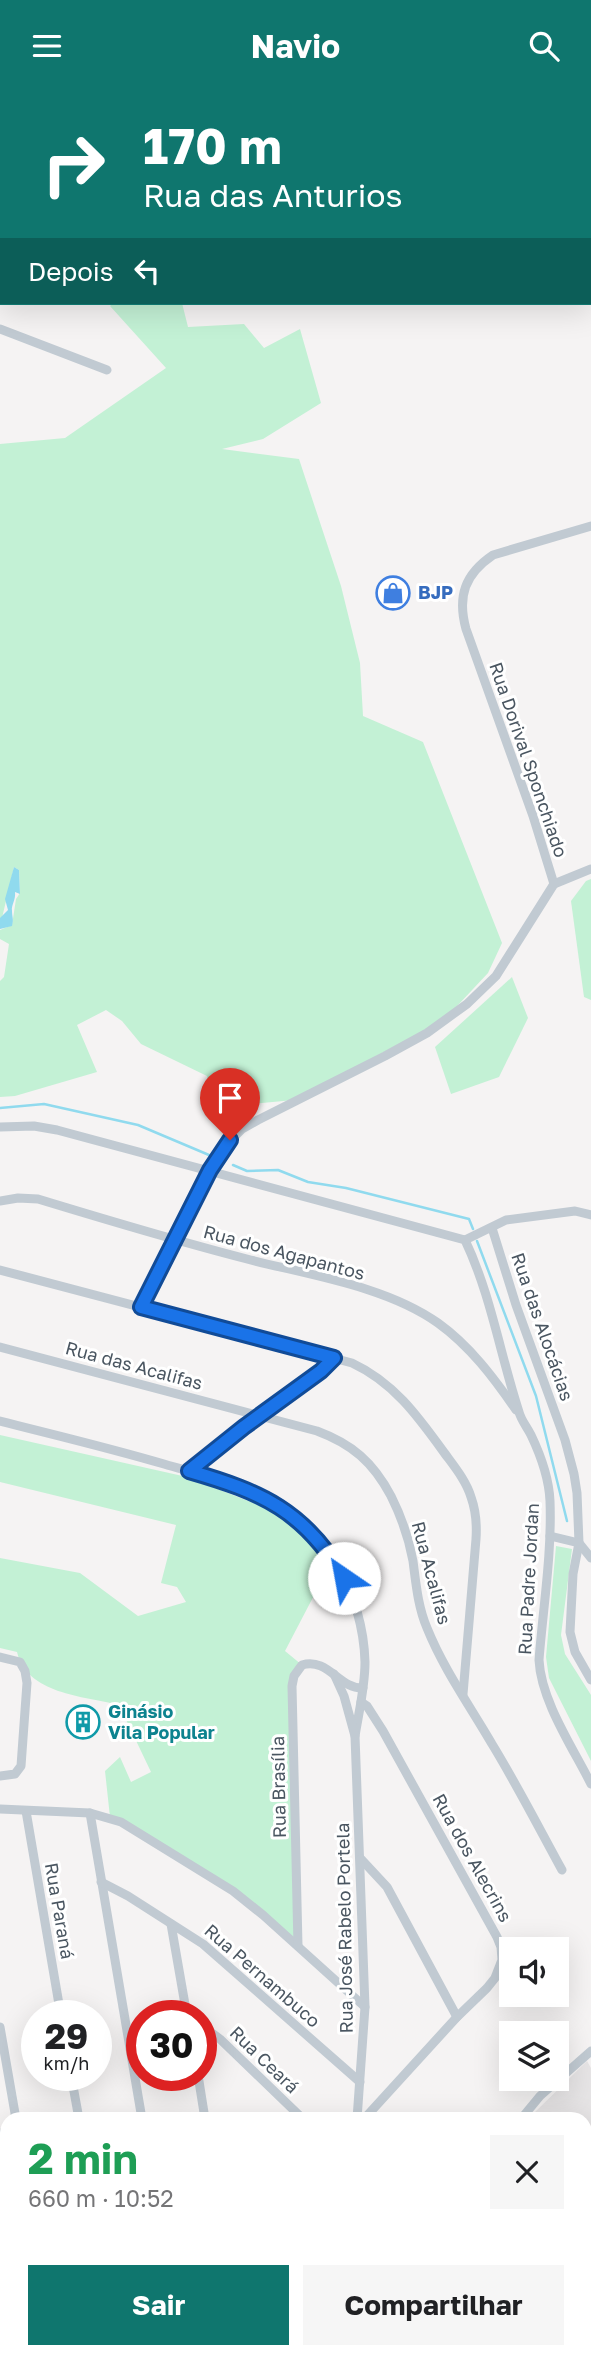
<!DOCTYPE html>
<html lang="pt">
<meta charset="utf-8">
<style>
:root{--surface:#fff;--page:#f6f6f6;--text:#202124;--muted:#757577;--accent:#0f766e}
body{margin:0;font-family:"Golos Text",sans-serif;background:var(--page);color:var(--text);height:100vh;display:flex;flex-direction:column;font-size:26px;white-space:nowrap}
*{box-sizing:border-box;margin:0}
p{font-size:23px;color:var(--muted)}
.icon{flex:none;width:38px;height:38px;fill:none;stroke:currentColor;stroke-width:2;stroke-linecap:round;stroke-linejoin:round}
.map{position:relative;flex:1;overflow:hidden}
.panel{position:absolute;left:0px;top:2021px;width:592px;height:247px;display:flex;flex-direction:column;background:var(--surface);border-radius:21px 21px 0 0;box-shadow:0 7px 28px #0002}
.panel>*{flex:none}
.banner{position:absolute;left:0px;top:0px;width:592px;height:214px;box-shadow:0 7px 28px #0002;background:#0f766e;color:#fff;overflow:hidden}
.fabs{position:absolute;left:499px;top:1846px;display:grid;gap:14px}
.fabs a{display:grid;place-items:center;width:70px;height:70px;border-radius:0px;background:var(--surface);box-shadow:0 7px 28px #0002;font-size:35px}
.speed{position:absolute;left:21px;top:1909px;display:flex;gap:14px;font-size:35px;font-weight:700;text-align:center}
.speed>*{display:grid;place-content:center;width:91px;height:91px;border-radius:50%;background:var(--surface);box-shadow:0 7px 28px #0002;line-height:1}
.speed small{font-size:18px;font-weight:400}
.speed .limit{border:10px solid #d22;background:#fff;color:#111}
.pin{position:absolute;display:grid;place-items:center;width:60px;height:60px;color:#fff;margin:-72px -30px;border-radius:50% 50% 50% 0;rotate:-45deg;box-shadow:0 0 7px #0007}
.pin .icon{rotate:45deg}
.me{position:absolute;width:77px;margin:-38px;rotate:327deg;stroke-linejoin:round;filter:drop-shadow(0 0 5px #0008)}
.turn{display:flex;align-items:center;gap:24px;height:147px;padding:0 28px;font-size:32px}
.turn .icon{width:91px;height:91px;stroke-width:2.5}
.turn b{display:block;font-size:49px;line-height:60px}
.then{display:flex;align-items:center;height:66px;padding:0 28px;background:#0003;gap:14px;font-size:26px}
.round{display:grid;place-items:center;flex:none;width:74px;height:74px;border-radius:0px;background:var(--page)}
.headline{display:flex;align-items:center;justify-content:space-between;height:119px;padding:0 28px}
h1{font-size:42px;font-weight:700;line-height:52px;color:#1e9e55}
.cta{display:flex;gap:14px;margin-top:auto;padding:14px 28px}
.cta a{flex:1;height:80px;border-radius:0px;background:var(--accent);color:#fff;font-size:28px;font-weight:700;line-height:80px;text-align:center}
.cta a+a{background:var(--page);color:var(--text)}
header{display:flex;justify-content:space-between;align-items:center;height:91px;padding:0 28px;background:var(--accent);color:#fff;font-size:32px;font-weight:700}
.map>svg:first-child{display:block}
.education{fill:#e6e4e5}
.green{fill:#c3f1d5}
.water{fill:#90daee}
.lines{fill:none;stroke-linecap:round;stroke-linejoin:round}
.stream{stroke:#90daee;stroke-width:2.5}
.minor{stroke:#c1cad2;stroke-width:9}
.route-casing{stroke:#114b97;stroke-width:18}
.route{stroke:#1a73e8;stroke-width:12}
.labels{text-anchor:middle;stroke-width:6;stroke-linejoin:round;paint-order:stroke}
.shop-label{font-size:18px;font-weight:bold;fill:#366cbe;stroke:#fff;text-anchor:start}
.street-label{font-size:18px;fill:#4a5661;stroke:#fff}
.culture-label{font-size:18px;font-weight:bold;fill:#0d838f;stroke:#fff;text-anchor:start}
</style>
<header><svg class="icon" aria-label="menu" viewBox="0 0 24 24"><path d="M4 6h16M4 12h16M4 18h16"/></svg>Navio<svg class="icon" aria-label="search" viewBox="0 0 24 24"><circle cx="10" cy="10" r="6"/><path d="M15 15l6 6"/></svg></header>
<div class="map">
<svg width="591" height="2267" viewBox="0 0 591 2267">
<rect width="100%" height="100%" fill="#f5f3f3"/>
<g class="education">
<polygon points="587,1970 591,1977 591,2045 585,2048 584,2028 531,2028 530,2026"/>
<polygon points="278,2261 362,2261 355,2267 269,2267"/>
</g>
<g class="green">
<polygon points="113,212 182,212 188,236 244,233 264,257 300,238 321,312 263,348 222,358 299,368 341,495 360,572 363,625 423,651 502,852 488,882 444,929 294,1009 252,1013 238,1024 214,1020 207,985 141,953 122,930 106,919 77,934 97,981 15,1005 0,1006 0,890 4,886 9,853 0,848 0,839 12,834 16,808 20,802 19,779 14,776 2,827 0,827 0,353 65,347 166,277 110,215"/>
<polygon points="591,788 591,909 584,906 571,810 586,790"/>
<polygon points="512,886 528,927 499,986 451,1003 435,956"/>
<path d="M 0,1344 L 187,1386 L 299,1430 L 333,1468 L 285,1560 L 302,1574 L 292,1595 L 298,1855 L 204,1782 L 110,1726 L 105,1680 L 120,1666 L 131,1691 L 151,1681 L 119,1614 C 83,1605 27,1603 17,1561 L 0,1557 L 0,1467 L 80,1482 L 138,1525 L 186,1511 L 177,1496 L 161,1492 L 176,1434 L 0,1391 Z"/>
<polygon points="556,1455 572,1458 561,1544 565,1563 591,1604 591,1670 549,1587 546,1566"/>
</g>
<path class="water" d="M 14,776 L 19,779 L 20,803 L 15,801 C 16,809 11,814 12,820 C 12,826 14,828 12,835 L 0,838 L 0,827 L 8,819 L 5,808 Z"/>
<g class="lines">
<g class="stream">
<polyline points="0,1017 44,1013 138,1034 209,1064"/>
<polyline points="233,1074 247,1080 278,1079 308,1091 346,1097 469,1128 473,1138"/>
<polyline points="477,1150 536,1305 567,1430"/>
</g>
<g class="minor">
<polyline points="539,0 541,2"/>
<polyline points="590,45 591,46"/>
<polyline points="0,130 2,129"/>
<polyline points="0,238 107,279"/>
<polyline points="554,793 591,778"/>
<path d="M 0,1036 L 34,1035 L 57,1039 L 465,1149 C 491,1204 500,1263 519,1321 C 521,1329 527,1336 531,1344 C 541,1365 549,1387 550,1410 C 552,1463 543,1517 539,1569 C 541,1610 573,1657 591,1693"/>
<path d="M 0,1110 L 18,1107 L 38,1108 C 107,1129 177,1150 247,1168 C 309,1184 386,1195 438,1232 C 470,1255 494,1287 516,1319"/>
<polyline points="492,1137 516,1214 565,1349 574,1383 577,1402 579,1452 573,1483 570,1541 575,1561 591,1589"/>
<polyline points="465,1149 506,1129 575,1120 591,1124"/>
<path d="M 0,1179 L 352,1272 C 393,1291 417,1324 443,1360 C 453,1374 466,1389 471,1406 C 476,1420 477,1433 476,1448 L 463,1603"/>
<path d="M 141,1216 L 221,1059 L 242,1038 L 258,1029 L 385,965 L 427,942 L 467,913 L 496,885 L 554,793 L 533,725 L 466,538 C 457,505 465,483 493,464 L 591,435"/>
<path d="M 0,1256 L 317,1340 C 352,1353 373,1371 391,1405 C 401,1425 409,1448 413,1470 C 416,1493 418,1516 427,1537 C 444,1579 470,1615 492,1653 C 517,1694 539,1737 562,1779"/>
<path d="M 0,1330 C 55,1344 110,1357 164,1373 C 198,1383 233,1391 265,1407 C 326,1437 363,1504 365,1571 C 365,1596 359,1620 355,1645"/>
<polyline points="189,1380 244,1336 321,1280 334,1267"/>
<polyline points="550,1445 579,1452 591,1467"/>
<polyline points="0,1566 20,1571 25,1580 27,1592 21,1675 15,1683 0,1685"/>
<polyline points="334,1583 344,1605 355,1645 365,1916 357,2028"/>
<polyline points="361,1611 367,1615 383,1640 497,1846 501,1856 502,1869 495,1887 487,1897 457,1926 364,2028"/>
<polyline points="0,1718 90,1722 121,1731 233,1800 263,1824 365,1916"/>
<polyline points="26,1720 61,1925"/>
<polyline points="90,1722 142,2028"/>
<polyline points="361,1768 387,1796 457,1926"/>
<polyline points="101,1791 128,1805 203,1853 360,1991"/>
<polyline points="171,1833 187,1925"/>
<path d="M 298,1855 L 292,1595 L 294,1585 L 302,1574 C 328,1566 339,1598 363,1597"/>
<polyline points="201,1934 220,1948 303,2028"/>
<polyline points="0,1936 16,2028"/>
<polyline points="71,1984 79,2028"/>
<polyline points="198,1984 205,2028"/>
<polyline points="521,2028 540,2005 591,1960"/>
<polyline points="0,2042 7,2042"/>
<polyline points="0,2086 7,2088"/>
<polyline points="584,2102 591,2100"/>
<polyline points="0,2169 7,2171"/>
<polyline points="584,2190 591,2184"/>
<polyline points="0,2240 7,2243"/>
<polyline points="48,2261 62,2267"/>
<polyline points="403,2261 408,2267"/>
<polyline points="489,2261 494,2267"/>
<polyline points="86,2267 99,2261"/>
<polyline points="255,2267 264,2261"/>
<polyline points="520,2267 525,2261"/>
</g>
</g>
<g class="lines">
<defs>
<path id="route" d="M 230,1049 L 210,1079 L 141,1216 L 334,1267 L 321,1280 L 244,1336 L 189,1380 C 262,1401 305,1420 344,1487"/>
</defs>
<use href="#route" class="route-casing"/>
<use href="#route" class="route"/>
</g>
<defs>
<symbol id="shop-ring" viewBox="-11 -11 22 22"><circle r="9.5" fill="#fff" stroke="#3f7fe0" stroke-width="1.5"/><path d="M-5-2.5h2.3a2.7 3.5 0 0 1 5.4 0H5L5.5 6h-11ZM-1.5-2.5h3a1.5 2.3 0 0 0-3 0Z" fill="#3f7fe0"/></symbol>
<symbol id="building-ring" viewBox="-11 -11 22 22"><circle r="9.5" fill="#fff" stroke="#0f9aa8" stroke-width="1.5"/><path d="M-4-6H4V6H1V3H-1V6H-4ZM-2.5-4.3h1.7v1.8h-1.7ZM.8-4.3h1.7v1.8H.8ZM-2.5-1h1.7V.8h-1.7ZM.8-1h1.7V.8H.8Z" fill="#0f9aa8"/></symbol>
</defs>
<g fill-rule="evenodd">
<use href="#shop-ring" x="374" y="483" width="38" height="38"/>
<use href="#building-ring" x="64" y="1612" width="38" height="38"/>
</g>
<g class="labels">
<g class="shop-label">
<text x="418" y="508">BJP</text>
</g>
<g class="street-label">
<text transform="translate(528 669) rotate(71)" y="6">Rua Dorival Sponchiado</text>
<text transform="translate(284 1162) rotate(15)" y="6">Rua dos Agapantos</text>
<text transform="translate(542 1236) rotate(71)" y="6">Rua das Alocácias</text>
<text transform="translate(134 1275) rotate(15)" y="6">Rua das Acalifas</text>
<text transform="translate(431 1482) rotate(75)" y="6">Rua Acalifas</text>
<text transform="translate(529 1488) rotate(-87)" y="6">Rua Padre Jordan</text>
<text transform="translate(279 1696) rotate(-91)" y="6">Rua Brasília</text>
<text transform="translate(472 1767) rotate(61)" y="6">Rua dos Alecrins</text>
<text transform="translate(59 1820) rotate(80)" y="6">Rua Paraná</text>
<text transform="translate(345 1837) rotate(-91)" y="6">Rua José Rabelo Portela</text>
<text transform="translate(262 1885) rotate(41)" y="6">Rua Pernambuco</text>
<text transform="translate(264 1969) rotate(44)" y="6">Rua Ceará</text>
</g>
<g class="culture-label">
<text x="108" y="1627">Ginásio<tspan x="108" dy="21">Vila Popular</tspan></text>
</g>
</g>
</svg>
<div class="fabs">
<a><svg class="icon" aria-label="sound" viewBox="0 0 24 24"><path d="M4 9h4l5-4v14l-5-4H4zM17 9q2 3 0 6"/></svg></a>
<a><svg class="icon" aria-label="layers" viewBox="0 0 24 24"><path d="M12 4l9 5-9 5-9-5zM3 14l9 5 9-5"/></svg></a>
</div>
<div class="speed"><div>29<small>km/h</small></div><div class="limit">30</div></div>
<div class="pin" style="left:230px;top:1049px;background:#d93025"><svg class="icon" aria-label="arrive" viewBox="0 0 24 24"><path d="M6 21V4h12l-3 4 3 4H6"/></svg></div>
<svg class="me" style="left:344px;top:1487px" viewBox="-20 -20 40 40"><circle r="19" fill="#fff"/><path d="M0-13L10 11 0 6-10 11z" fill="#1a73e8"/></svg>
<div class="banner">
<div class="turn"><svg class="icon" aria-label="right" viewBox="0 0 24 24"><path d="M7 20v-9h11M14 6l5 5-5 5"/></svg><div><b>170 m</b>Rua das Anturios</div></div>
<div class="then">Depois<svg class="icon" aria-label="left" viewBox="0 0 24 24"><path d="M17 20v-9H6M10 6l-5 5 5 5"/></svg></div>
</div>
<section class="panel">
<div class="headline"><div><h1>2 min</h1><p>660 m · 10:52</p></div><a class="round"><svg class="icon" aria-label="close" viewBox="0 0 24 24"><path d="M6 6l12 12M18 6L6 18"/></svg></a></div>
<div class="cta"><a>Sair</a><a>Compartilhar</a></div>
</section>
</div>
